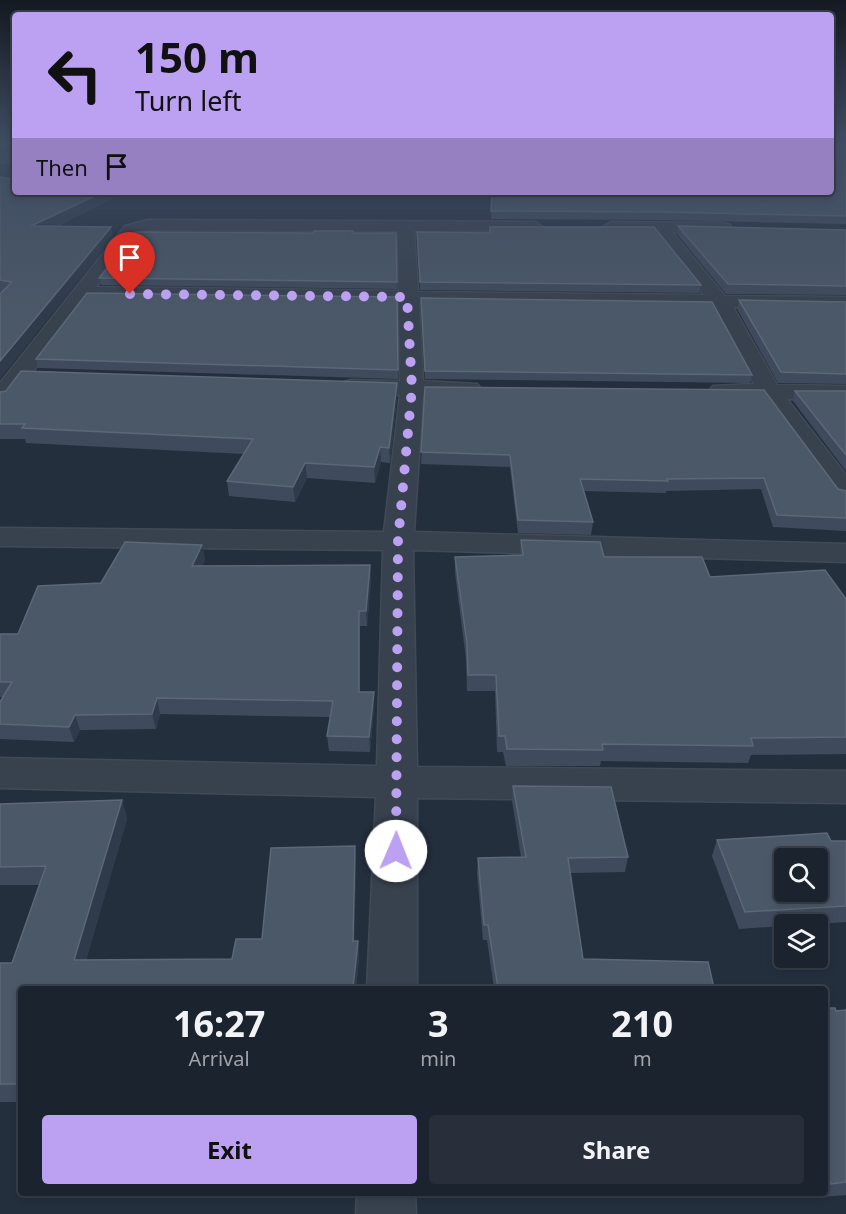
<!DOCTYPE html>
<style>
:root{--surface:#1b232e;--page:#282f3a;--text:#f1f3f6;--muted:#a0a4aa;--line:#39404a;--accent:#bca0f2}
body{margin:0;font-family:"Noto Sans",sans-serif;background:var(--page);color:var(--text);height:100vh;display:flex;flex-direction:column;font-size:22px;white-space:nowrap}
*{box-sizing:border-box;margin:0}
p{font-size:20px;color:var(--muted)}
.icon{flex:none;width:33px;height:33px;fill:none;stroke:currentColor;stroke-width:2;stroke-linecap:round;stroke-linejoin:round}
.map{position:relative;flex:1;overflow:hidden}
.side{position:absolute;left:18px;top:986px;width:810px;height:210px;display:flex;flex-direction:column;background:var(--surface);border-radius:6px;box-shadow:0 3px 9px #0003,0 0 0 2px var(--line)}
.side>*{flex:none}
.hud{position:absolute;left:12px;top:12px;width:822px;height:183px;border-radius:6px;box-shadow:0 3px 9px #0003,0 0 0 2px var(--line);background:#bca0f2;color:#111;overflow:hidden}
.controls{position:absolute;left:774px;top:848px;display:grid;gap:12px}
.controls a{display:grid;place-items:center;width:54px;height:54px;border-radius:6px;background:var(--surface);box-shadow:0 3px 9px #0003,0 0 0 2px var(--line);font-size:30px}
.pin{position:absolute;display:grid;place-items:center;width:51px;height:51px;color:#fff;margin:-62px -26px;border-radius:50% 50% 50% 0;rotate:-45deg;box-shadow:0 0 6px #0007}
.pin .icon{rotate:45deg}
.me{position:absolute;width:66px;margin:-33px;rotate:1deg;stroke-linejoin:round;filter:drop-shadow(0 0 4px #0008)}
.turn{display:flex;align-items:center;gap:21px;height:126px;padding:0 24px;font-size:27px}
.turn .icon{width:78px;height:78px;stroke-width:2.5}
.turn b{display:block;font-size:42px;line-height:51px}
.then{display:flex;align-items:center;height:57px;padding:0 24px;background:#0003;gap:12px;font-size:22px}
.eta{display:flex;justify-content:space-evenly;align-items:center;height:102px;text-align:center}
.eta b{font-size:36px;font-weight:700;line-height:42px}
.primary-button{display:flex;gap:12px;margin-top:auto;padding:12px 24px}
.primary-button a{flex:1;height:69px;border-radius:6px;background:var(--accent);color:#111;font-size:24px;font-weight:700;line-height:69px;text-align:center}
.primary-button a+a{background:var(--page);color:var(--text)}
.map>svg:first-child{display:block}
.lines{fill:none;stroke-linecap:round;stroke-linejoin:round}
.minor-casing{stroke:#414a57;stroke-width:3}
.minor{fill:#38414e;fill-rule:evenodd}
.wall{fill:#3f4b5c}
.shaded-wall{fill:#2f3b4b}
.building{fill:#4b5868;stroke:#5c6777;stroke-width:1.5;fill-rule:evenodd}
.route{stroke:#bca0f2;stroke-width:10;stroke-dasharray:0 18}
</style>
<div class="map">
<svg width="846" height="1214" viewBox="0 0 846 1214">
<rect width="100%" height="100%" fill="#242f3e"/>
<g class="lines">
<defs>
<g id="minor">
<polygon points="15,153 15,161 0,163 0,155"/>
<path d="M 148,220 L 535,222 L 543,227 L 541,230 L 414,231 L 418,292 L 704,295 L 655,232 L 611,232 L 603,227 L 611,222 L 724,223 L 730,225 L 732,228 L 730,231 L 672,232 L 725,296 L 846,297 L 846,309 L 733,307 L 777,385 L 846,386 L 846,400 L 787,399 L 846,475 L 846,502 L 836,500 L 763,399 L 713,396 L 709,391 L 713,386 L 754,384 L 712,307 L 419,303 L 423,381 L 477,384 L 481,389 L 477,394 L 469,396 L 423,395 L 414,532 L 846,544 L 846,562 L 413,550 L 417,767 L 846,771 L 846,803 L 417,798 L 417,988 L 367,988 L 376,797 L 0,788 L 0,758 L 377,766 L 383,550 L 0,546 L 0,528 L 384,532 L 400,395 L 344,392 L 340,387 L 344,382 L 352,380 L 400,381 L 399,303 L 88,299 L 8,404 L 0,406 L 0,383 L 125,226 ZM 149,230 L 398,231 L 399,291 L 96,287 L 137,234 Z"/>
<polygon points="357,1192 415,1192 416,1214 356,1214"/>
</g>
</defs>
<use href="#minor" class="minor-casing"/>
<use href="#minor" class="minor"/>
</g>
<g class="wall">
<polygon points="846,142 846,224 659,220 491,219 492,192"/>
<polygon points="0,177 113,198 56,227 111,227 113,238 2,292 0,292"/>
<polygon points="678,226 846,230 846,295 726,294 677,234"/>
<polygon points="353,233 396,233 397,289 101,285 99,278"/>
<polygon points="417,240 701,285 699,293 420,290"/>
<polygon points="397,297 398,379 38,368 36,359"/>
<polygon points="739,300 846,302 846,384 778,383 737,309"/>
<polygon points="421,305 752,375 750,383 425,379"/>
<polygon points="397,383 397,397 390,463 381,462 375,483 307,478 295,502 229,496 227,481 244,454 26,443 25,439 0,439 0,392"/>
<polygon points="425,387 846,491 846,531 773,527 761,489 666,491 666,493 583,491 593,522 591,535 518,533 510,467 421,464"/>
<polygon points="795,391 846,391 846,471 793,401"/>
<polygon points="521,540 604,557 710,577 846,599 846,754 751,755 748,763 601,761 600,766 506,766 503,752 497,752 495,691 467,691 466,659 455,573 455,557 520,555"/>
<polygon points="202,545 205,560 202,566 370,565 371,580 367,626 360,626 360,692 374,692 374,708 370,752 329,751 327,736 330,717 160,714 156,729 80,730 74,742 0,739 0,702 3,697 0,697 0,634 18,634 101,583"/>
<polygon points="513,786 628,857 625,872 570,873 583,959 714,988 494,988 487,940 483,940 477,873 478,858 521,857 512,801"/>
<polygon points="122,800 127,819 86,960 232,959 262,939 356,864 354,941 358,941 359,959 356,988 21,988 21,1102 0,1102 0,963 12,963 40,885 0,885 0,804"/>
<polygon points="717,840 846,841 846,922 816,924 784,924 784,926 739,929 712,856"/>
<polygon points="825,1008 836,1011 846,1010 846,1195 822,1197 820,1192 825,1192"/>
</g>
<g class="shaded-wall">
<polygon points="15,143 15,148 0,152 0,146"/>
<polygon points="103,192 111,192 113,198 34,237 31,226"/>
<polygon points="111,227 113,238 0,379 0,361"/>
<polygon points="397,383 397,397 390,463 389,448"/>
<polygon points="380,447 381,462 375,483 374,467"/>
<polygon points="305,463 307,478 295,502 293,487"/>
<polygon points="202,545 205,560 195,581 192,566"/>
<polygon points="370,565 371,580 367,626 366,611"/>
<polygon points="359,611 360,626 360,708 359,692"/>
<polygon points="374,692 374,708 370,752 369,737"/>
<polygon points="157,698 160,714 156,729 152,714"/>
<polygon points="75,715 80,730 74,742 69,727"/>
<polygon points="122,800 127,819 81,978 74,960"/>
<polygon points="355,846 356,864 354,959 353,941"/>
<polygon points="358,941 359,959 356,988 353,988"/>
</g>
<g class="building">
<polygon points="0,142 15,142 15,143 0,146"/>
<polygon points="831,142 846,142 846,216 660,212 491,211 492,192 831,192"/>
<polygon points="0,177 15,179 15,192 103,192 31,226 111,227 0,361 0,294 12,282 0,280"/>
<polygon points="678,226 846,230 846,286 728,284"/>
<polygon points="490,227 654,227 701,285 420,282 417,232 490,233"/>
<polygon points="314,231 353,231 352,233 396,233 397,282 99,278 136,232 313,233"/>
<polygon points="87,293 397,297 398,370 36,359"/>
<polygon points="421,298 712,302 752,375 425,371"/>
<polygon points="739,300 846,302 846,374 781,372"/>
<polygon points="21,371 397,383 389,448 380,447 374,467 305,463 293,487 227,481 253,439 22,428 25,424 0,424 0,392 6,391"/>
<polygon points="425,387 764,390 838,489 846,491 846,518 777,515 764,478 667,479 668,481 580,479 593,522 518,520 510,455 421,452"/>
<polygon points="795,391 846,391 846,455"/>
<polygon points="521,540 600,542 604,557 702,557 710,577 825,570 846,599 846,737 751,738 753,746 602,744 603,750 507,749 505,736 499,736 496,675 468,675 467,643 455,557 523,555"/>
<polygon points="125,542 202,545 192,566 370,565 366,611 359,611 359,692 374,692 369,737 327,736 333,701 157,698 152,714 75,715 69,727 0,724 0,702 12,682 0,682 0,634 18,634 38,586 101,583"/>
<polygon points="513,786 611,787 628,857 568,858 583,959 708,962 714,988 498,988 488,925 484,925 478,858 526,857"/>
<polygon points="122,800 74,960 232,959 236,939 262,939 271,848 355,846 353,941 358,941 353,988 21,988 21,1084 0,1084 0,963 12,963 46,866 0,867 0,804"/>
<path d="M 827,833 L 831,841 L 846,841 L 846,906 L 745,912 L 717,840 ZM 784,858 L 818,858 L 818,891 L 784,891 Z"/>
<polygon points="825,1008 835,1008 836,1011 846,1010 846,1182 831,1184 825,1170"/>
</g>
<linearGradient id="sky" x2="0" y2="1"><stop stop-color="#141a22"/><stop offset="0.46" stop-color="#3f4d63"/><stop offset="1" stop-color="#3f4d63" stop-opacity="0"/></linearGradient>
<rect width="846" height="312" fill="url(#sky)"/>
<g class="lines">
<polyline class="route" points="130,294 407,297 412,388 398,541 396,851"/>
</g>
</svg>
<div class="controls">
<a><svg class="icon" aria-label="search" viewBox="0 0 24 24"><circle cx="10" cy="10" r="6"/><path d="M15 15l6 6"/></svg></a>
<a><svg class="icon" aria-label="layers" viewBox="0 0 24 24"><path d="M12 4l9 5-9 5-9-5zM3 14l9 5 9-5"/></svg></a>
</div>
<div class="pin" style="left:130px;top:294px;background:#d93025"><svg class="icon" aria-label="arrive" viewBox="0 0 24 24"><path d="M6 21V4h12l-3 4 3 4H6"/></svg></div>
<svg class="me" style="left:396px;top:851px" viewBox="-20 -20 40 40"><circle r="19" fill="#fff"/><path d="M0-13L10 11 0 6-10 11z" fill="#bca0f2"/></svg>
<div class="hud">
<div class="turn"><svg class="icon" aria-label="left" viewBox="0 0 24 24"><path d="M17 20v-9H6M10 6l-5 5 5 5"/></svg><div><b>150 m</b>Turn left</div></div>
<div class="then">Then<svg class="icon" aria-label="arrive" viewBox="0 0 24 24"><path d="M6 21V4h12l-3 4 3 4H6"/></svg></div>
</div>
<section class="side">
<div class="eta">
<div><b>16:27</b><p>Arrival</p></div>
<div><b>3</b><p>min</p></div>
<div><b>210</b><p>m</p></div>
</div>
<div class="primary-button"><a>Exit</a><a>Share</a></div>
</section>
</div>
